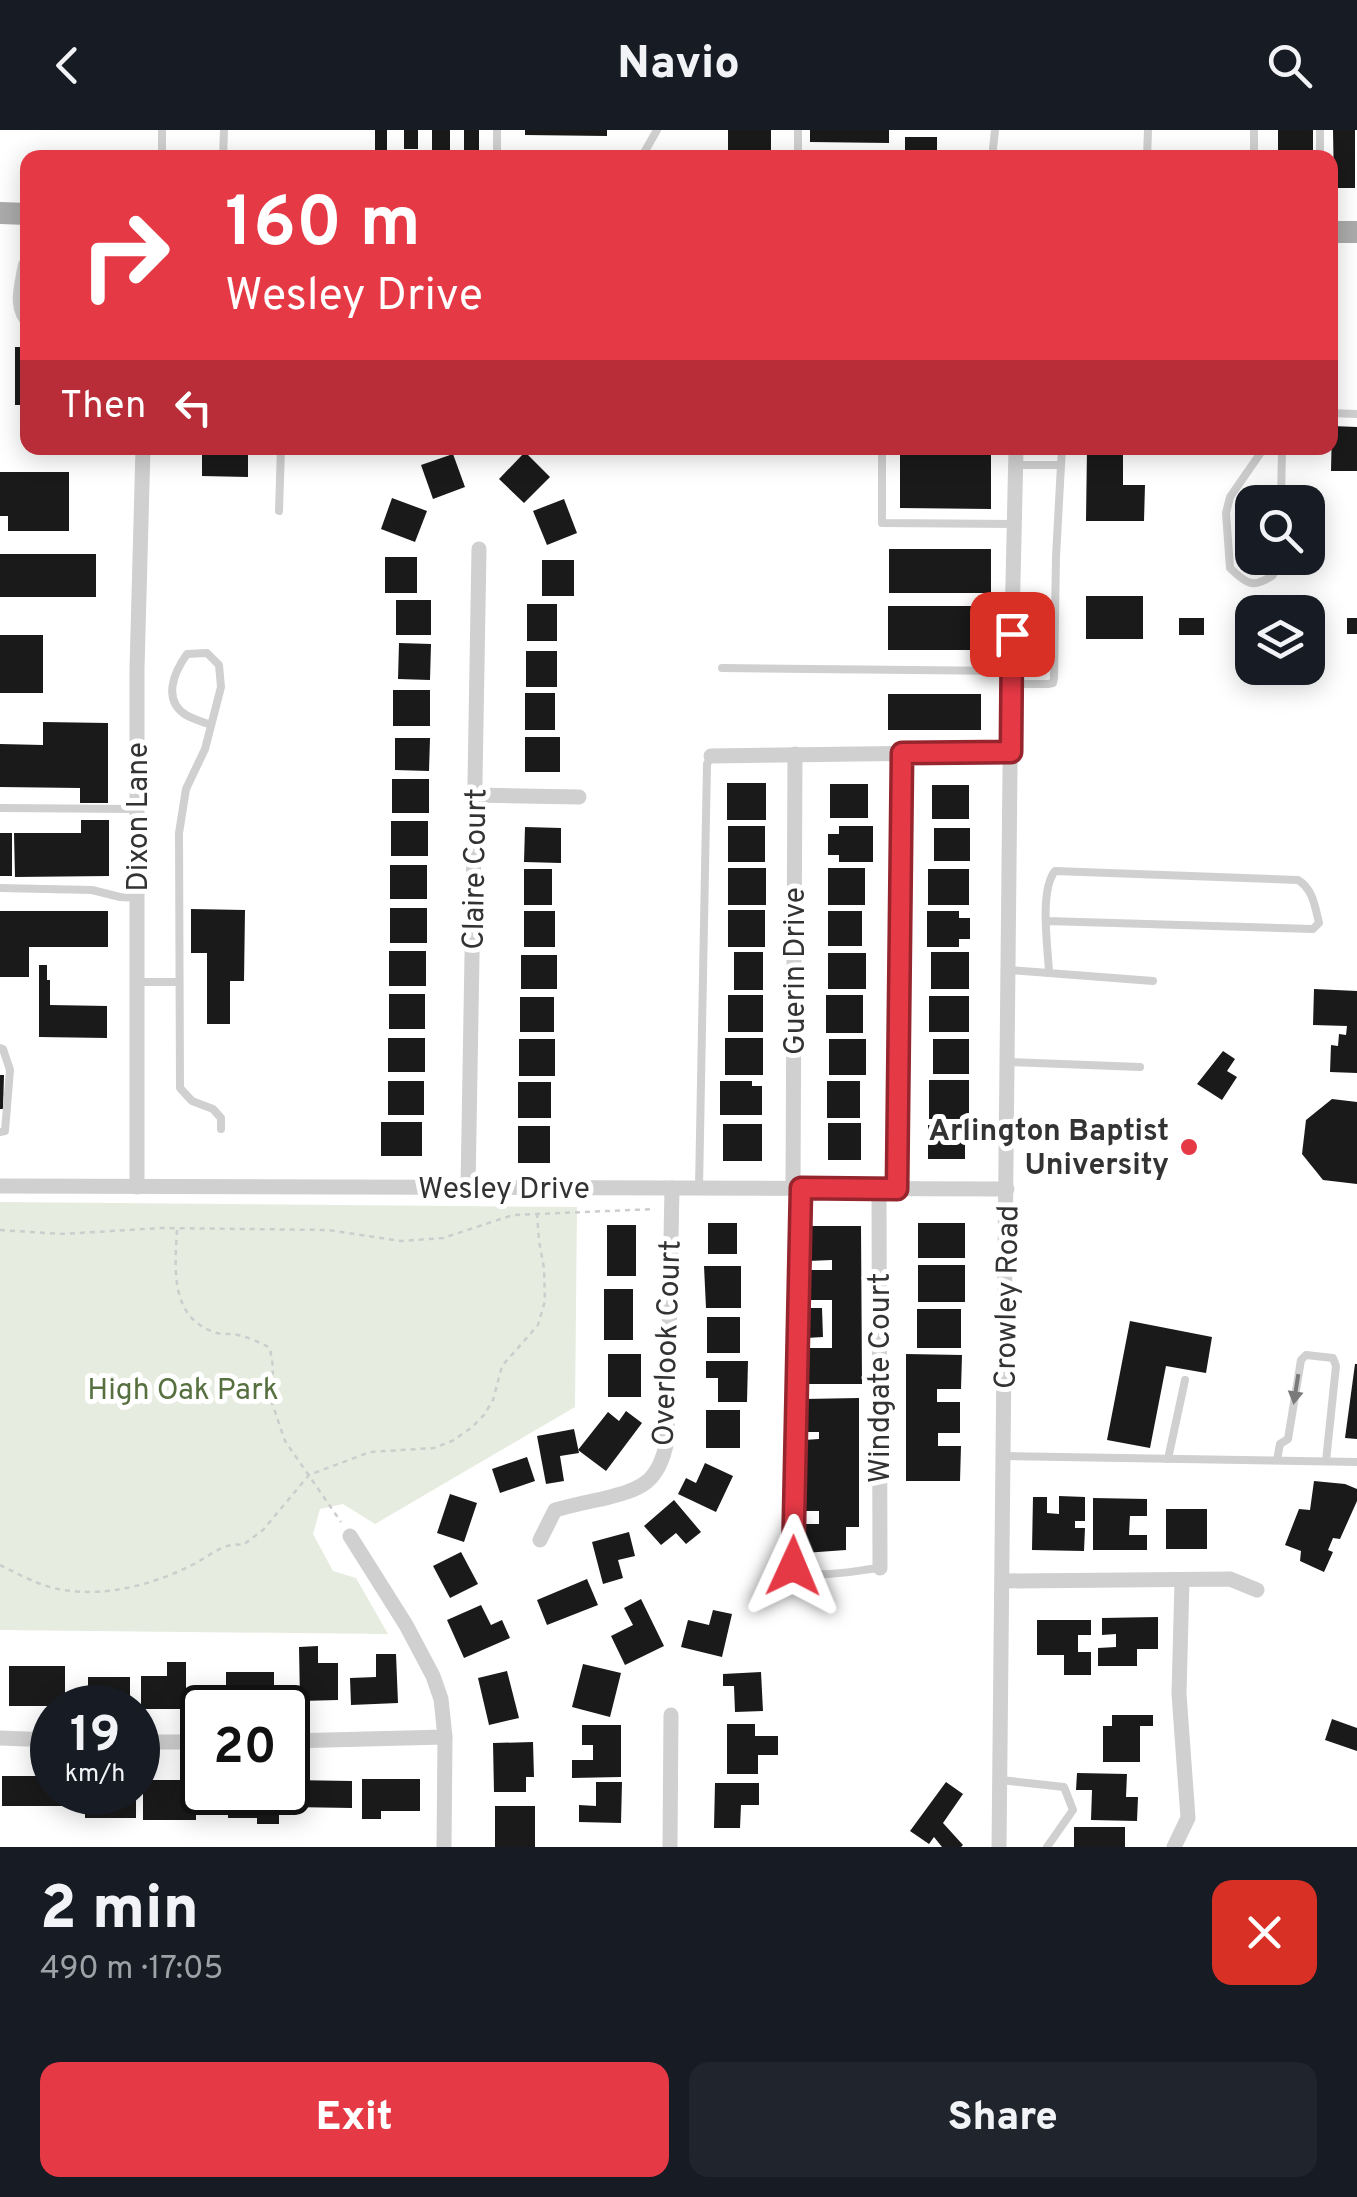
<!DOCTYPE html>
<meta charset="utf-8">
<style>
:root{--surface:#171b24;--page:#20242c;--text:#f1f3f6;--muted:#9ea1a6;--accent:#e63946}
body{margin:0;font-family:Overpass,sans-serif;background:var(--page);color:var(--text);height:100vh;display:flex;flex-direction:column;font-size:38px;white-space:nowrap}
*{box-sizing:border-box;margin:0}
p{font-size:32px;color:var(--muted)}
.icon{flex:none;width:55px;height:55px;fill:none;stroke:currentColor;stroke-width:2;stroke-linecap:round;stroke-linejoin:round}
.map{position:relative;height:1717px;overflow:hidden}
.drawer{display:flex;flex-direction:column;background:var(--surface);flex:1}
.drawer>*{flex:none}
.hud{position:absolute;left:20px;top:20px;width:1318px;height:305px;border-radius:20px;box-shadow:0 5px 25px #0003;background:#e63946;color:#fff;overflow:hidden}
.tools{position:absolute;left:1235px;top:355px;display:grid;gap:20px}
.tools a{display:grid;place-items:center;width:90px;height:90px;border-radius:20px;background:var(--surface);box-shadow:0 5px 25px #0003;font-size:50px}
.speed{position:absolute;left:30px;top:1555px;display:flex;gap:20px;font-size:50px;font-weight:700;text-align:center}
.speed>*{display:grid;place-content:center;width:130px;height:130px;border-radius:50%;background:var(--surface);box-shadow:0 5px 25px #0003;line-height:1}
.speed small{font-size:25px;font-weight:400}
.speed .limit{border:5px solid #111;border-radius:15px;background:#fff;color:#111}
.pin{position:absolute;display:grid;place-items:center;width:85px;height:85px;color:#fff;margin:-42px;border-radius:20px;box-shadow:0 5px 15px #0006}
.me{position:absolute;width:110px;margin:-55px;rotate:1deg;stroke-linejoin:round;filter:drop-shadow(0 0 8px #0008)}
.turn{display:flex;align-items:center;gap:35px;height:210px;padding:0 40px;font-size:45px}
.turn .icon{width:130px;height:130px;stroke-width:2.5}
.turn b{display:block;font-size:70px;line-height:85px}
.then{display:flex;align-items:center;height:95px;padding:0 40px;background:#0003;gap:20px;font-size:38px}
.round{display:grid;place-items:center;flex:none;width:105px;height:105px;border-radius:20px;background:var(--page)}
.summary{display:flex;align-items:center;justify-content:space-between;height:170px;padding:0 40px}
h1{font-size:60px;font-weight:800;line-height:75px}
.button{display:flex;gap:20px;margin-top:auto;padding:20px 40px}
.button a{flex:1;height:115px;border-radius:20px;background:var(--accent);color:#fff;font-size:40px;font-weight:800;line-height:115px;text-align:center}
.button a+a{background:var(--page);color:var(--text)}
header{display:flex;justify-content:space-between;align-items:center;height:130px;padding:0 40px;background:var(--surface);font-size:45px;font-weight:800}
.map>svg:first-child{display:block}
.green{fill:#e6ecdf}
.building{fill:#1a1a1a}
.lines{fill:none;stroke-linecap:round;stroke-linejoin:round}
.path{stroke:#cdcdcd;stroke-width:2.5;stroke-dasharray:5 5;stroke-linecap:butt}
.service{stroke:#d0d0d0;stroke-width:8}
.minor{stroke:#d0d0d0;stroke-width:15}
.primary{stroke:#ababab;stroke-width:22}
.oneway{fill:#7a7a7a}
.route-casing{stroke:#96252e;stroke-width:25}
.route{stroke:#e63946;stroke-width:18}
.poi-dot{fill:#e63946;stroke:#fff;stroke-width:4}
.labels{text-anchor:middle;stroke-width:10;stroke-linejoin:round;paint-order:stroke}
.street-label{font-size:30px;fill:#333;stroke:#fff}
.poi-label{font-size:30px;font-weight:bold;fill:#333;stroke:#fff;text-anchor:end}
.park-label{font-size:30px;fill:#56703f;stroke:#fff}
</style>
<header><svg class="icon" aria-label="back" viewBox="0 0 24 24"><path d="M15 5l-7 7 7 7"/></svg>Navio<svg class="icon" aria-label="search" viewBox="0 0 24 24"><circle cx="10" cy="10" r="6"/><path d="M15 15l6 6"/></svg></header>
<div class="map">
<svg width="1357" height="1717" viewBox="0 0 1357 1717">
<rect width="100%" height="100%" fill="#fff"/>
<polygon class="green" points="0,1072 577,1077 575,1277 375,1394 343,1374 320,1379 313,1404 333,1441 356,1448 388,1504 0,1500"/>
<g class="building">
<rect x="375" y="0" width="12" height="21"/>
<rect x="404" y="0" width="14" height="19"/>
<rect x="432" y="0" width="18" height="25"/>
<rect x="464" y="0" width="15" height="23"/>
<polygon points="525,0 607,0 607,6 525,5"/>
<rect x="728" y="0" width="43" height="28"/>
<polygon points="810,0 889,0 889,13 810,12"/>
<rect x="1278" y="0" width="35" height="28"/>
<polygon points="1333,0 1355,0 1355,58 1334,58"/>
<rect x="905" y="7" width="32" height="21"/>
<rect x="1330" y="159" width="5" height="37"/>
<rect x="15" y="217" width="13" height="58"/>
<polygon points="1332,296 1357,297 1357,341 1331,341"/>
<polygon points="202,318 248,318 248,347 202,346"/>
<polygon points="1087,318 1123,318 1123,355 1145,355 1144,391 1086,391"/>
<polygon points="900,321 991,321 991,379 900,378"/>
<polygon points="525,322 550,347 524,373 499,349"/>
<polygon points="453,324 465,357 433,369 421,335"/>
<polygon points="0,342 69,342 69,401 8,401 8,386 0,386"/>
<polygon points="392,368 427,381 415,412 381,399"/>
<polygon points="564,369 577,403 547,415 533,381"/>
<rect x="889" y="419" width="102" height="44"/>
<rect x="0" y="424" width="96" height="43"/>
<rect x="385" y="427" width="32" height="36"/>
<rect x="542" y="430" width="32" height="36"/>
<rect x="1086" y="466" width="57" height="43"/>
<rect x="396" y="470" width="35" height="35"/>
<rect x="527" y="474" width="30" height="37"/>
<rect x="888" y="476" width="97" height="44"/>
<rect x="1179" y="488" width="25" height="17"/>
<rect x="1347" y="488" width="10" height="16"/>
<rect x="0" y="505" width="43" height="58"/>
<polygon points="399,513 431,514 430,550 398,549"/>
<rect x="526" y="521" width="31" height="36"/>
<rect x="393" y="560" width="37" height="36"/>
<rect x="525" y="563" width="30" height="37"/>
<rect x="888" y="564" width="93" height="36"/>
<polygon points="43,592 108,593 108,673 80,673 80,658 0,657 0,614 43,615"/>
<rect x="525" y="607" width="35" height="35"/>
<polygon points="395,608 430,608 429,641 395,640"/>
<rect x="392" y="649" width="37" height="34"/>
<rect x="727" y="653" width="39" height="37"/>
<rect x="830" y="654" width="38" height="34"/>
<rect x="932" y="655" width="37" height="34"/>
<polygon points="81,690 109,690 109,746 15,747 14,703 81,703"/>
<rect x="391" y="691" width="37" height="35"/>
<rect x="728" y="696" width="37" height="36"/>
<polygon points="839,696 873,696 873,732 839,732 839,725 828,725 828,704 839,704"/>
<polygon points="525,697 561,698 561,733 524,732"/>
<rect x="934" y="698" width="36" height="33"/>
<rect x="0" y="703" width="12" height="43"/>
<rect x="390" y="735" width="37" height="34"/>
<rect x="728" y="738" width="38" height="37"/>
<rect x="828" y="738" width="37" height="37"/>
<rect x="524" y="739" width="28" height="36"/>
<rect x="928" y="739" width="41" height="36"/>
<rect x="390" y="778" width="37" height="35"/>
<polygon points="191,779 245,780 244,851 230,851 230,894 207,894 207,823 191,823"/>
<rect x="728" y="780" width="37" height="37"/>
<polygon points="0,781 108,781 108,817 29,817 29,847 0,847"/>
<rect x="524" y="781" width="31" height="36"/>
<rect x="828" y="781" width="34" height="35"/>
<polygon points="927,781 959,781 959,788 970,788 970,809 959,809 959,817 927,817"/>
<rect x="389" y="821" width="37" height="35"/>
<rect x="734" y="822" width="29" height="38"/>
<rect x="931" y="822" width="38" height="37"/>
<rect x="828" y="823" width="38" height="36"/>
<rect x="521" y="825" width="36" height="34"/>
<polygon points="39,835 47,835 47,850 50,850 50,875 107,876 107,908 39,907"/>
<polygon points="1314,859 1357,861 1357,943 1330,942 1331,915 1338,916 1339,904 1346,905 1347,896 1313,895"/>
<rect x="389" y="864" width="36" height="35"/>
<rect x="728" y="865" width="35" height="37"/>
<rect x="826" y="865" width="37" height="38"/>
<rect x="929" y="866" width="40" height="36"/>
<rect x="520" y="867" width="34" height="35"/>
<rect x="388" y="908" width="37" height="34"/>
<rect x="725" y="908" width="38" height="37"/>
<rect x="519" y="909" width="36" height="37"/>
<rect x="829" y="909" width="37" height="36"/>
<rect x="933" y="909" width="36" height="35"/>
<polygon points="1223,921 1235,929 1227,941 1237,947 1222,970 1197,954"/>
<polygon points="0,945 4,945 3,979 0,979"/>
<rect x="929" y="950" width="40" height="39"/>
<rect x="388" y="951" width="36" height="34"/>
<polygon points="720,951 752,951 752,956 762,956 762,985 720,985"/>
<rect x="827" y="951" width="33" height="37"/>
<rect x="518" y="952" width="33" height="36"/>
<polygon points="1332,969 1357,972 1357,1054 1323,1050 1302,1024 1306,990"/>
<rect x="381" y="992" width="41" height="34"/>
<rect x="828" y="993" width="33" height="37"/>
<rect x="723" y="994" width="39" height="37"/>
<rect x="928" y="995" width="37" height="34"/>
<rect x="518" y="996" width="32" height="37"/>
<rect x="708" y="1093" width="29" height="31"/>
<rect x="918" y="1093" width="47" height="35"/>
<rect x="607" y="1095" width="29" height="51"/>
<polygon points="807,1096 861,1096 862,1254 804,1254 804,1218 832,1218 832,1170 806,1170 806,1140 832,1140 832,1130 808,1131"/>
<rect x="918" y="1135" width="47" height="37"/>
<polygon points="704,1136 741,1136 741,1178 706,1178"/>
<rect x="604" y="1159" width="29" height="51"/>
<polygon points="805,1178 822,1178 823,1207 806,1208"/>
<rect x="917" y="1179" width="44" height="39"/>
<rect x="707" y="1187" width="33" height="36"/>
<polygon points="1130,1191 1212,1207 1206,1243 1166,1236 1150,1318 1107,1310"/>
<rect x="608" y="1224" width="33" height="43"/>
<polygon points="906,1224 962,1225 961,1259 937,1259 937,1272 960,1272 960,1303 938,1303 938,1316 961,1316 960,1351 906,1351"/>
<polygon points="706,1231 748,1231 747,1272 718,1272 718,1248 706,1248"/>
<polygon points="1355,1234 1357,1234 1357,1309 1345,1308"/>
<polygon points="859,1268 859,1397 846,1397 846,1420 804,1423 803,1394 819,1394 819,1381 804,1381 804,1310 819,1309 819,1302 805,1302 804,1269"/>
<rect x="706" y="1280" width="34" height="38"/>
<polygon points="626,1281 642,1293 606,1341 578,1320 608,1282 619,1291"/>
<polygon points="574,1299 579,1323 560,1326 564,1351 546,1354 537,1306"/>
<polygon points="527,1327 535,1351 500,1363 492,1339"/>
<polygon points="705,1333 733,1346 716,1382 678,1364 686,1348 696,1353"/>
<polygon points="1314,1351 1345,1354 1357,1359 1357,1371 1340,1409 1333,1408 1328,1420 1333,1422 1324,1442 1300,1431 1301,1421 1285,1415 1299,1379 1310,1380"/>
<polygon points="450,1364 477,1373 464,1412 437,1403"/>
<polygon points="1059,1366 1085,1367 1085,1391 1075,1391 1075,1398 1085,1398 1084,1421 1032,1420 1033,1367 1047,1367 1047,1383 1059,1384"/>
<polygon points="1093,1368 1147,1369 1147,1386 1130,1386 1129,1405 1147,1405 1147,1420 1093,1420"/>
<polygon points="674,1370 701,1402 686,1414 676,1403 661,1415 644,1396"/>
<rect x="1166" y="1379" width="41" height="40"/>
<polygon points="629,1402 635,1426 618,1430 623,1448 603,1454 592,1412"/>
<polygon points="461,1422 478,1454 450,1468 433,1436"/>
<polygon points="587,1449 598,1475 547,1495 537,1470"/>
<polygon points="641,1469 664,1516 625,1535 611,1506 633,1495 624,1478"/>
<polygon points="481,1475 491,1495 502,1490 510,1508 464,1528 447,1490"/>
<polygon points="713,1480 732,1484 722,1527 681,1517 688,1490 709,1495"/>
<polygon points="1158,1487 1158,1519 1137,1519 1137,1536 1098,1536 1098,1518 1116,1517 1116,1504 1102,1505 1102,1488"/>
<polygon points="1037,1490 1091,1490 1091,1505 1078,1505 1078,1522 1091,1522 1091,1545 1064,1545 1064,1525 1037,1525"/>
<polygon points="318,1516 318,1533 338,1533 338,1570 300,1571 299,1517"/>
<polygon points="376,1524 396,1524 398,1573 351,1575 350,1548 376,1547"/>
<polygon points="167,1532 186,1532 186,1579 141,1579 141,1546 167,1546"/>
<polygon points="583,1534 621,1543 610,1587 572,1577"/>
<rect x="9" y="1536" width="56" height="40"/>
<polygon points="507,1541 519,1588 489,1595 478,1548"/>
<rect x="226" y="1542" width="48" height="35"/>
<polygon points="761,1542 763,1581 735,1582 734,1556 723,1556 723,1544"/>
<rect x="88" y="1547" width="42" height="30"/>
<polygon points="1112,1585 1153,1585 1153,1596 1140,1596 1140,1632 1103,1632 1103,1596 1112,1596"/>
<polygon points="1332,1589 1357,1598 1357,1621 1325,1610"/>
<polygon points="727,1594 755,1594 755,1606 778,1606 778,1625 758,1625 758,1644 727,1644"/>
<polygon points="582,1595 621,1595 621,1647 572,1648 572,1630 593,1630 593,1615 582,1615"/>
<polygon points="533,1612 534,1647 526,1647 526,1662 494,1662 493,1613"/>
<polygon points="1077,1643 1127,1644 1126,1667 1138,1667 1137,1691 1091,1690 1092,1660 1076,1660"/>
<polygon points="2,1646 52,1646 52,1662 66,1662 66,1676 2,1676"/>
<polygon points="362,1649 420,1649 420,1681 381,1681 381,1689 362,1689"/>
<rect x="143" y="1650" width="53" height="40"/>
<polygon points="291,1650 352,1651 352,1678 291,1677"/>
<polygon points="596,1652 622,1652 621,1693 579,1692 579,1675 596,1676"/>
<polygon points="946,1652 963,1664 943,1693 963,1715 961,1717 942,1717 934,1707 929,1714 910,1701"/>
<polygon points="715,1653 759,1653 759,1675 741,1675 740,1698 714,1698"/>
<rect x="85" y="1662" width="51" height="26"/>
<polygon points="228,1662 279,1662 279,1694 257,1694 257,1688 228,1688"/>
<rect x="495" y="1676" width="40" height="41"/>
<rect x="1074" y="1697" width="51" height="20"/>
</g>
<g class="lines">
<g class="path">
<polyline points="0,1100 62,1104 161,1098 328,1100 401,1111 443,1108 513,1085 655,1079"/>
<path d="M 177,1100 C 175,1138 169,1189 217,1203 C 218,1204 231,1204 233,1204 C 246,1206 259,1212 270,1218 L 273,1237 L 271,1270 L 285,1311 L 341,1392"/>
<path d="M 0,1435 C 18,1444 38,1455 58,1459 C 104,1468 153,1455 194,1434 C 211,1425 224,1412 243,1415 L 263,1400 L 309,1345 L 370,1322 L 434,1318 L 452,1311 L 471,1298 L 484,1285 L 493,1270 L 502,1236 L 538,1195 L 545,1171 L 544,1138 L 539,1111 L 537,1084"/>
</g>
<g class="service">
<polyline points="497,0 497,24 579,25 579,28"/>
<polyline points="798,0 798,28"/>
<polyline points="1254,0 1254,28"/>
<polyline points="162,28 162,0"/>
<polyline points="223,28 224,0"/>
<polyline points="641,28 657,0"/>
<polyline points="992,28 995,0"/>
<polyline points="1147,28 1148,0"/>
<polyline points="1320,28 1320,0"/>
<path d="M 28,133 L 22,134 C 18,157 10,179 28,196"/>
<polyline points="1330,283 1357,284"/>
<polyline points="882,318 882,393 1014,394"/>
<path d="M 1264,318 L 1230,367 L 1226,383 L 1230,438 C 1246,454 1254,459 1273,445 L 1279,428"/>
<polyline points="1015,335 1061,335 1062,318"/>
<polyline points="1281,372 1282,318"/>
<polyline points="279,381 281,318"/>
<polyline points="722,538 1011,541"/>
<polyline points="1011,554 1048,554 1053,553 1054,548 1056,427 1061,335"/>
<path d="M 211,595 C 203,592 193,589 186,585 C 162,570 174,542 187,524 L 207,523 L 219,535 L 221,557 L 205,619 L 186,659 L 179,703 L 180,958 L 192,971 L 213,979 L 221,988 L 221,999"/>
<polyline points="0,678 137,679"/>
<polyline points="0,758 92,760 120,767 137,768"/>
<path d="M 1047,791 L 1313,799 L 1319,793 C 1315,777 1313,759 1298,750 L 1055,741 C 1039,761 1048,817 1049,843"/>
<polyline points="1009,840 1153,851"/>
<polyline points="138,852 179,852"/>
<polyline points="0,918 3,919 10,940 5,1001 0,1002"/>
<polyline points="1008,932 1140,937"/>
<polyline points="699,1058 707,634 711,626"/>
<path d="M 801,1058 L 793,1436 C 811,1452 856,1440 880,1438"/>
<polyline points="897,1059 902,623"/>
<polyline points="1004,1326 1357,1332"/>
<polyline points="1168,1329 1185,1250"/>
<polyline points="1277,1330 1280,1314 1288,1309 1301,1230 1306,1225 1333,1228 1336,1236 1326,1331"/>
<polyline points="1001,1650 1064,1657 1073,1680 1047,1717"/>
</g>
<g class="minor">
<polyline points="711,626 1011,622"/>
<polyline points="475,665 579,667"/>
<polyline points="0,1056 1007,1059"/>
<polyline points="137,1057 137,539 143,318"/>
<polyline points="468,1058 479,419"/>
<polyline points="793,1058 795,624"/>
<polyline points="879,1058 880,1438"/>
<polyline points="350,1406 406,1495 433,1546 441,1569 445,1607 444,1717"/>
<path d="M 540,1410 L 555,1380 C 570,1376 586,1372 602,1369 C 641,1359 659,1354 667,1310 L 672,1058"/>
<polyline points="1002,1451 1230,1449 1257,1460"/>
<polyline points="0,1608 52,1610"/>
<polyline points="288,1611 445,1607"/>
<polyline points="138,1612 202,1612"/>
<polyline points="670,1717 671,1585"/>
<polyline points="999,1717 1011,541 1016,318"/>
<polyline points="1174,1717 1188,1688 1179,1564 1182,1450"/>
</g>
<g class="primary">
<polyline points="0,83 28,84"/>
<polyline points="1330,102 1357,102"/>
</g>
</g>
<defs><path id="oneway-solid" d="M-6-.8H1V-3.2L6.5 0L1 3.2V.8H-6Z" transform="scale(2.5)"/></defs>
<use class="oneway" href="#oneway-solid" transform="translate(1296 1259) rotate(99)"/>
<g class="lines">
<defs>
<polyline id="route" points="793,1436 801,1058 897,1059 902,623 1011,622 1012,504"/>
</defs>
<use href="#route" class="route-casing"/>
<use href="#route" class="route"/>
</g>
<circle class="poi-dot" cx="1189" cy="1017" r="10"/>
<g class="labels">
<g class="street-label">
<text transform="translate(137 687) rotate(-90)" y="10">Dixon Lane</text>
<text transform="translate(474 739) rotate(-89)" y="10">Claire Court</text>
<text transform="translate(794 841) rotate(-90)" y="10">Guerin Drive</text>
<text x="504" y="1068">Wesley Drive</text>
<text transform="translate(1006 1167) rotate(-89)" y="10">Crowley Road</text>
<text transform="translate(666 1213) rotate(-88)" y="10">Overlook Court</text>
<text transform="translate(879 1248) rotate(-90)" y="10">Windgate Court</text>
</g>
<g class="poi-label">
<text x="1169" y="1010">Arlington Baptist<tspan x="1169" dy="34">University</tspan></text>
</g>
<g class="park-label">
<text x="183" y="1269">High Oak Park</text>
</g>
</g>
</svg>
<div class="tools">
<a><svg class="icon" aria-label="search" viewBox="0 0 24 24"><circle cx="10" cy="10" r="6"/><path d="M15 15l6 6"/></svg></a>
<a><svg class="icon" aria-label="layers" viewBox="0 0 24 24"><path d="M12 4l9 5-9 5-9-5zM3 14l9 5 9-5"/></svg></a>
</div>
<div class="speed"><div>19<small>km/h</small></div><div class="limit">20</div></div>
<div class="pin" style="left:1012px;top:504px;background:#d93025"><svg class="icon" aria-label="arrive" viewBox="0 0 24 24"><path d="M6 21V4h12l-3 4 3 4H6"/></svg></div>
<svg class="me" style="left:793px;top:1436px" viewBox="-20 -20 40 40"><path d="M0-17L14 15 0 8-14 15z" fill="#e63946" stroke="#fff" stroke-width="4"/></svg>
<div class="hud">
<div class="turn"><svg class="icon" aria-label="right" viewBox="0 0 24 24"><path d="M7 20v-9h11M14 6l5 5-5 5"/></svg><div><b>160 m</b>Wesley Drive</div></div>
<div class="then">Then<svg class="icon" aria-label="left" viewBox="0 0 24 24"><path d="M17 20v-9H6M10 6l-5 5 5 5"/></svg></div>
</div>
</div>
<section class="drawer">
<div class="summary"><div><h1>2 min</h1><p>490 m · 17:05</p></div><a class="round" style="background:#d93025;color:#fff"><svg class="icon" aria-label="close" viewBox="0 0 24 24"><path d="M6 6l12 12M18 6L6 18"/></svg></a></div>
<div class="button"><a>Exit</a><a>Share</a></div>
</section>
